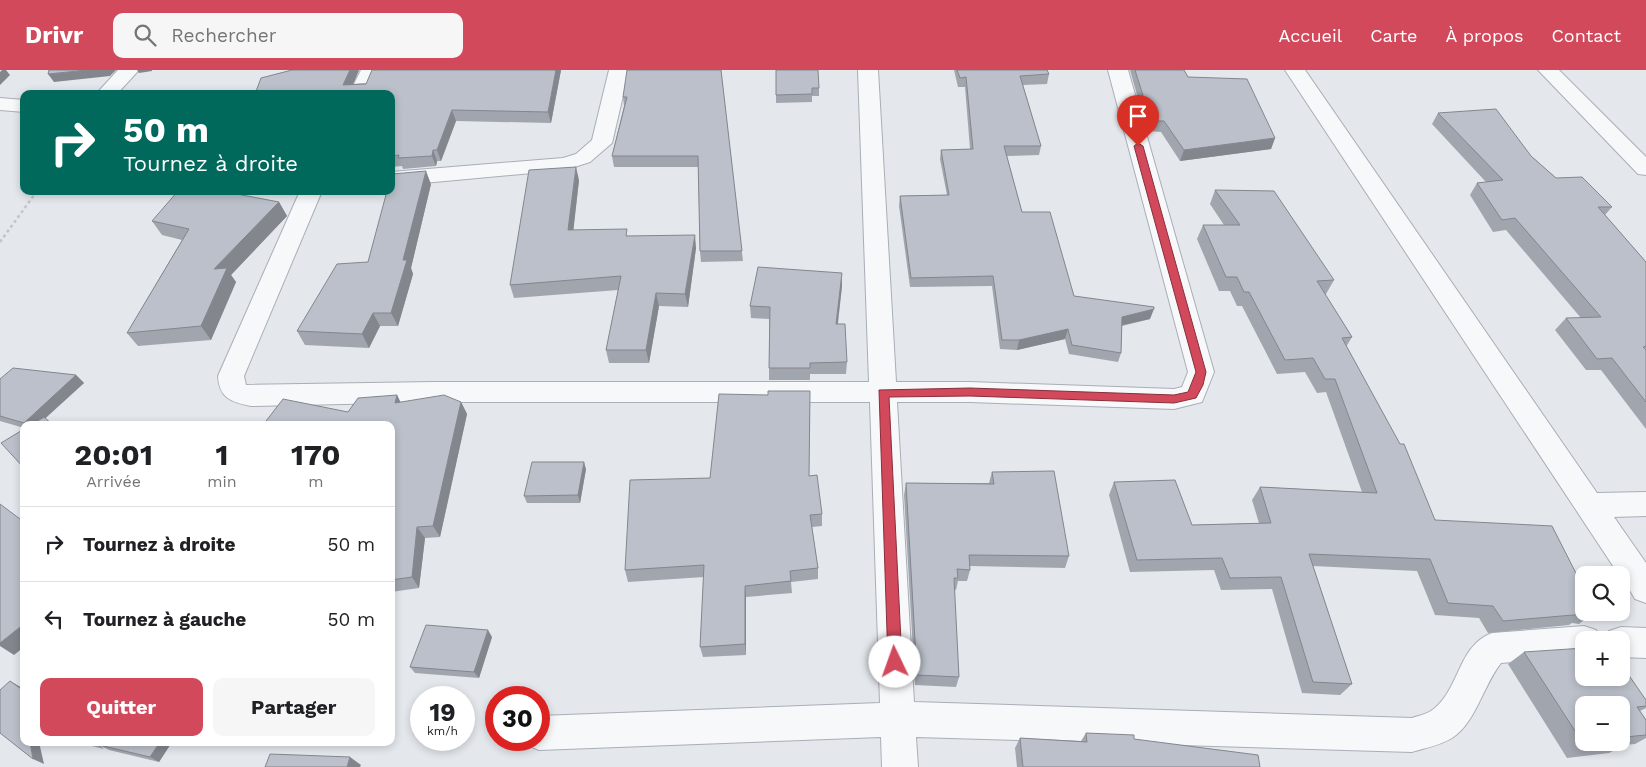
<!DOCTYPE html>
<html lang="fr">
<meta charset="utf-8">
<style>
:root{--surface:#fff;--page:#f6f6f6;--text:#202124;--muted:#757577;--line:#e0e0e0;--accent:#d1495b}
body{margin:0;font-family:"Work Sans",sans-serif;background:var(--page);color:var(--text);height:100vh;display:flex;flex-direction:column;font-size:19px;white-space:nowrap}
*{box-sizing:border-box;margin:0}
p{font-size:16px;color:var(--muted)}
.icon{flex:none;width:28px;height:28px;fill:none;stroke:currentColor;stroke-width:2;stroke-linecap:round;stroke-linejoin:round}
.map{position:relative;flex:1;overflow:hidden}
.details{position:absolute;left:20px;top:351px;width:375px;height:325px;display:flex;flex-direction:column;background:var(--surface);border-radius:10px;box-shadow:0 2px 8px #0003}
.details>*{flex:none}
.banner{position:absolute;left:20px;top:20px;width:375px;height:105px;border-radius:10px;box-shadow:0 2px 8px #0003;background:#00695c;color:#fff;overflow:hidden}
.controls{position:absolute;left:1575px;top:496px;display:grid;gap:10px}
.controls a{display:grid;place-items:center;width:55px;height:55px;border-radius:10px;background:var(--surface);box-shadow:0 2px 8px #0003;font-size:25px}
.speed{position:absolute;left:410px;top:616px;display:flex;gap:10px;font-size:25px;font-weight:700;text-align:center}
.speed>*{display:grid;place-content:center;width:65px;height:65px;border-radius:50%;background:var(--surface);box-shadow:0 2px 8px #0003;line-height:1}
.speed small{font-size:12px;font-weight:400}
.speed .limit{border:8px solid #d22;background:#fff;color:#111}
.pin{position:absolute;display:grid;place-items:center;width:42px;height:42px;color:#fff;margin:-51px -21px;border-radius:50% 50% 50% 0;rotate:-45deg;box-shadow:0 0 5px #0007}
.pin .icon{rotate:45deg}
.me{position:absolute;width:55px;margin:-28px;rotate:357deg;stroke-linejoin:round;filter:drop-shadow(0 0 4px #0008)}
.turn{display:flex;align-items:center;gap:18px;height:105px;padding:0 20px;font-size:22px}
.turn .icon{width:65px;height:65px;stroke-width:2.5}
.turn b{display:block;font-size:35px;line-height:42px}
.eta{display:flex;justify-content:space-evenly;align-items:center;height:85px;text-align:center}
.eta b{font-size:30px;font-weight:700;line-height:35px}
.cta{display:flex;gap:10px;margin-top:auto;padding:10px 20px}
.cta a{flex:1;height:58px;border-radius:10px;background:var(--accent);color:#fff;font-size:20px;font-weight:700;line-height:58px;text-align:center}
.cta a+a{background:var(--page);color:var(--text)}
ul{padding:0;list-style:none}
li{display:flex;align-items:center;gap:15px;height:75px;padding:0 20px;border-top:1px solid var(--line)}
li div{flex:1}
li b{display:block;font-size:19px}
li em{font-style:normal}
header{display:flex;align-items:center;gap:30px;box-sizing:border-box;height:70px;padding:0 25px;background:var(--accent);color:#fff}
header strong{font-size:24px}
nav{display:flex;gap:28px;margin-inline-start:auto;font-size:18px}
.search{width:350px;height:45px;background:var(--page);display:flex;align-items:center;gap:12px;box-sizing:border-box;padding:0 18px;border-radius:10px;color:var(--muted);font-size:19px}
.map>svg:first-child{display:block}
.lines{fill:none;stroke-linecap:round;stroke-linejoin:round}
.minor-casing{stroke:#a9aeb7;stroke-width:2}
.path{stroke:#c2c5cb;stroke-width:2.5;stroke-dasharray:3 3;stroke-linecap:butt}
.minor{fill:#f7f8fa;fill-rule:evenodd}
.wall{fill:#a1a5ae}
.shaded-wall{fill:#83868d}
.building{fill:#bbc0ca;stroke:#83868d;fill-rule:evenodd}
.route{fill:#d1495b;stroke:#882f3b}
</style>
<header>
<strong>Drivr</strong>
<div class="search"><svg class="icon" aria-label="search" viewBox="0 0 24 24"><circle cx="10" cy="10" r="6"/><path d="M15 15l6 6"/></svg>Rechercher</div>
<nav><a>Accueil</a><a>Carte</a><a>À propos</a><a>Contact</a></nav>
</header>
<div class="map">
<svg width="1646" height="697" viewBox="0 0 1646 697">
<rect width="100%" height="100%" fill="#e4e7ec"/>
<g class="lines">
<defs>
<g id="minor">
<polygon points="118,0 139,0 117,24 96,24"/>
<polygon points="361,0 381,0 369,24 349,24"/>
<polygon points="609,0 629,0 612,73 590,92 565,100 391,116 391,102 563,88 576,84 592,70"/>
<path d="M 858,0 L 878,0 L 896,312 L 970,312 L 1174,319 L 1182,317 L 1188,302 L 1108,0 L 1128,0 L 1214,302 L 1202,332 L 1174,339 L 970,332 L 897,332 L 914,632 L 1412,648 C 1418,646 1426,644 1431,641 C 1460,621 1457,576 1492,563 L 1584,556 L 1596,560 L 1600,570 L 1584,570 L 1584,586 L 1501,593 C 1484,614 1475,654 1452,668 C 1441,675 1425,678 1412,682 L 916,667 L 918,697 L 882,697 L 881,667 L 539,680 L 527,675 L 524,670 L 539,670 L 539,646 L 880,633 L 870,332 L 434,332 L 251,336 C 231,332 219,328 218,306 L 300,121 L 322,121 L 244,306 L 246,315 L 434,312 L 869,312 Z"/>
<polygon points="1285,0 1305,0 1597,423 1646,422 1646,446 1614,447 1646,493 1646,533 1635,529 1621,505 1619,505"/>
<polygon points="1538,0 1559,0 1646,87 1646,105 1638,104"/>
<polygon points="0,28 24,30 24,42 0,40"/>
<polygon points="1621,557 1646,558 1646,588 1621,587 1621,570 1605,570 1609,561"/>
</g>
</defs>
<use href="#minor" class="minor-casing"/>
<polyline class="path" points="0,172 37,121"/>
<use href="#minor" class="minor"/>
</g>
<g class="wall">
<polygon points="292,0 359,0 353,14 561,0 551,53 456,51 441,91 437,91 436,96 403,99 402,96 391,97 391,24"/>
<polygon points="721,0 743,191 701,192 700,181 698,97 614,97 612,86 624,36 623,27"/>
<polygon points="776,0 819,18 819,26 812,26 812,32 776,33"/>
<polygon points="954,0 1047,0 1049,4 1047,14 1023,15 1041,76 1039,85 1007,86 1022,142 1074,226 1150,249 1122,256 1121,283 1118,292 1069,284 1065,269 1017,280 1000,279 992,216 910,217 899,136 900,126 947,125 940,89 941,80 970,79 965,17 958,17"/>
<polygon points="1130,0 1184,0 1188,7 1275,68 1271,79 1180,91 1161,62 1147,61"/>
<polygon points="1438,43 1531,86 1556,108 1612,137 1605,145 1646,192 1646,359 1601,300 1586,300 1555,260 1566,248 1581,248 1506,160 1493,162 1470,125 1477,113 1486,112 1432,54"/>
<polygon points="579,110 573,160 629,166 696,178 688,237 659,236 649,293 609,293 606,280 618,220 514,228 510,215"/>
<polygon points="431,114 411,198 413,204 398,256 380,256 369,278 305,275 297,261 368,192"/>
<polygon points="1215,120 1334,210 1326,224 1325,224 1352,267 1346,277 1435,450 1584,542 1595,542 1579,554 1572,553 1569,555 1488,563 1479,548 1435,545 1417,501 1313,496 1352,614 1340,625 1302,623 1272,519 1221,520 1214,500 1130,502 1109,425 1114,412 1192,455 1259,453 1252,430 1260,417 1362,422 1326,322 1317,323 1305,302 1277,304 1242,236 1237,236 1230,221 1219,221 1197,169 1203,155 1224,155 1210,134"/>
<polygon points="279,132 287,146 231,205 236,212 211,270 138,276 127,263 182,170 162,165 152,151"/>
<polygon points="842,216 838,254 847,292 846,304 810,304 810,310 769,310 769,249 751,248 750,236"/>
<polygon points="76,305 84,313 45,348 53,355 24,355 24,358 0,351 0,309"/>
<polygon points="397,325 400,332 461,332 467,344 440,467 425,468 419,518 391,522 391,355 348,342"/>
<polygon points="810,334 809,406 822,444 822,456 812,457 818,498 818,509 791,512 792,523 746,527 746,585 703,587 700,577 704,507 628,512 625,500"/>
<polygon points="586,399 580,433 527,433 524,426"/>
<polygon points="992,402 1069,486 1065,498 970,496 970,500 967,511 958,511 956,520 954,519 959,607 956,617 915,615 904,425 906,413 989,413"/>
<polygon points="492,567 479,608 415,603 410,597"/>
<polygon points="1524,582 1646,630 1646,638 1640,641 1646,650 1646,668 1635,674 1625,675 1609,683 1567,688 1508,594"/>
<polygon points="1086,663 1134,669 1260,697 1017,697 1015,678 1020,668 1081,671"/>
<polygon points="76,672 95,672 104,679"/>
<polygon points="172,672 159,692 109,680 99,675"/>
</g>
<g class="shaded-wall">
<polygon points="2,0 6,0 10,5 0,15 0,2"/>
<polygon points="88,0 116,0 110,6 54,12 48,4"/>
<polygon points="137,0 152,0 152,1 139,3"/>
<polygon points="350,0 359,0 349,24 343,15"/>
<polygon points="556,0 561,0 551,53 548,42"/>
<polygon points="452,40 456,51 441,91 437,80"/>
<polygon points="1275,68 1271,79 1180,91 1184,80"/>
<polygon points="433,80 437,91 436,96 432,86"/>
<polygon points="576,97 579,110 572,173 568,160"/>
<polygon points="426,101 431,114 411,198 413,204 398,256 391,243 403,190"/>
<polygon points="279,132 287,146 231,205 236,212 211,270 201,256 214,199"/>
<polygon points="695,165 696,178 688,237 685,224"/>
<polygon points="842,203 842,216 836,266 836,254"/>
<polygon points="656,223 659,236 649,293 646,280"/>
<polygon points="1154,239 1150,249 1118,256 1122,247"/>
<polygon points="373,243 380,256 369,278 362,264"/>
<polygon points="1068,259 1065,269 1017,280 1019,270"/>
<polygon points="76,305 84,313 38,355 26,355 24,353"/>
<polygon points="397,325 403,337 395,333"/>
<polygon points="461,332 467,344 440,467 433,456"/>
<polygon points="584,392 586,399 580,433 578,425"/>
<polygon points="417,457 425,468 419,518 412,507"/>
<polygon points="745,516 746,527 746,585 745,574"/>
<polygon points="24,554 24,577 14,585 0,576 0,573"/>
<polygon points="488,560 492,567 479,608 474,602"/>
<polygon points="10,611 24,619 24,621"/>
<polygon points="30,672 39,672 44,694 33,689"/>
<polygon points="92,672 95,672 104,679"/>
<polygon points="160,672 172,672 159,692 150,687"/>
<polygon points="350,687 361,695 360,697 347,697"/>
</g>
<g class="building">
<polygon points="49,0 88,0 48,4"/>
<polygon points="292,0 350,0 343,15 366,14 372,0 556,0 548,42 452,40 437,80 433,80 432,86 398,88 399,85 391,86 391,24 255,24 261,8"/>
<polygon points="627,0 721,0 742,181 700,181 698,86 612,86 627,27 623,27"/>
<polygon points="776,0 818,0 819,18 812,18 812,24 776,25"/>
<polygon points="957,0 1047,0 1049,4 1020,6 1041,76 1004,76 1022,142 1050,142 1074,226 1154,237 1154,239 1122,247 1121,283 1072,275 1068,259 1019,270 1002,270 993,206 911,208 900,126 949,125 941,80 973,79 966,7 960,8"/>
<polygon points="1135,0 1184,0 1188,7 1247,9 1275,68 1184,80 1164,51 1151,51"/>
<polygon points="1496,39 1531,86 1556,108 1582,107 1612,137 1598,137 1646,192 1646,276 1643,277 1646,280 1646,332 1612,288 1597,289 1566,248 1601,247 1515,148 1502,150 1477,113 1503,110 1438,43"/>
<polygon points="576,97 568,160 627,159 626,166 695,165 685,224 656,223 646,280 606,280 621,206 510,215 529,100"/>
<polygon points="426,101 403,190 407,190 391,243 373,243 362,264 297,261 337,194 368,192 387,121 391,121 391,107 392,104"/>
<polygon points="1215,120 1274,121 1334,210 1317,211 1352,267 1342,268 1400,374 1404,374 1435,450 1552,456 1584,519 1584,541 1585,544 1503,551 1493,536 1448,533 1430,489 1309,484 1352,614 1313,612 1281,507 1230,508 1222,488 1137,490 1114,412 1175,410 1192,455 1271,453 1260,417 1377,423 1335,309 1325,309 1313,288 1285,290 1249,222 1244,222 1237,207 1226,207 1203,155 1240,155"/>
<polygon points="178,121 221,121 279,132 214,199 227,198 201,256 127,263 189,159 152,151"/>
<polygon points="758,197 842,203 836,254 845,254 847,292 810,293 810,298 769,298 770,237 750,236"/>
<polygon points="13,298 76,305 24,353 0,346 0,309"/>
<polygon points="768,321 810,321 809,406 817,405 822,444 810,445 818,498 790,501 791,511 745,516 745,574 700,577 704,495 625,500 630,410 710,408 719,324 768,325"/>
<polygon points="397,325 395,333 444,325 461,332 433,456 417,457 412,507 391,510 391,355 263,355 283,329 348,342 358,328"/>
<polygon points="44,347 53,355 31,355"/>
<polygon points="24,359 24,398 1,373"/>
<polygon points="532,392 584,392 578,425 524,426"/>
<polygon points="1054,401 1069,486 969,485 970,500 957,499 958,508 954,508 959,607 917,605 906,413 994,414 992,402"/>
<polygon points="0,434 24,452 24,554 0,573"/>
<polygon points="426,555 488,560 474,602 410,597"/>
<path d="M 1584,578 L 1584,608 L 1621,608 L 1621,594 L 1646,630 L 1646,636 L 1637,637 L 1646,650 L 1646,665 L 1625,667 L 1629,673 L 1586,678 L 1524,582 ZM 1584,635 L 1621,635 L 1621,672 L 1584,672 Z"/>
<polygon points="10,611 24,621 24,672 30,672 33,689 0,663 0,620"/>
<polygon points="1086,663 1134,665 1134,669 1258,685 1260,697 1023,697 1020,668 1087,672"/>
<polygon points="101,672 160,672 150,687 99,675"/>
<polygon points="270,684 350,687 347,697 265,697"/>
</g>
<polygon class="route" points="1138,73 1143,76 1206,302 1203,315 1196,328 1174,333 970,326 889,327 902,592 900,596 895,598 890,596 888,592 879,320 970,318 1174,325 1188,322 1196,302 1134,76"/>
</svg>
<div class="controls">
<a><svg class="icon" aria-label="search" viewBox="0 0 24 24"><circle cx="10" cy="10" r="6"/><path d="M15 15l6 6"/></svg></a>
<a>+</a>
<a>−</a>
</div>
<div class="speed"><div>19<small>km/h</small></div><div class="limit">30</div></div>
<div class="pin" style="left:1138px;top:76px;background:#d93025"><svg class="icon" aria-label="arrive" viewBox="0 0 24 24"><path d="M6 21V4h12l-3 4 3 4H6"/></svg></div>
<svg class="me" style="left:895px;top:592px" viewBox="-20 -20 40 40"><circle r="19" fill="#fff"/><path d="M0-13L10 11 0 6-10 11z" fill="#d1495b"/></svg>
<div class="banner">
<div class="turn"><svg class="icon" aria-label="right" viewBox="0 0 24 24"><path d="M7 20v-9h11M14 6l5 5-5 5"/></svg><div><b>50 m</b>Tournez à droite</div></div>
</div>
<section class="details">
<div class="eta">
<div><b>20:01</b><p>Arrivée</p></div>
<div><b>1</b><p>min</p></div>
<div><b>170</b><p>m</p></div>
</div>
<ul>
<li><svg class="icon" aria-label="right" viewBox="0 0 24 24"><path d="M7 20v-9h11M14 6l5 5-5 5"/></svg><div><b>Tournez à droite</b></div><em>50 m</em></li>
<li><svg class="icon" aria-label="left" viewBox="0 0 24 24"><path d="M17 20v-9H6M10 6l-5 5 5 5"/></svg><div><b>Tournez à gauche</b></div><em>50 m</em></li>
</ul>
<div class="cta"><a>Quitter</a><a>Partager</a></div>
</section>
</div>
